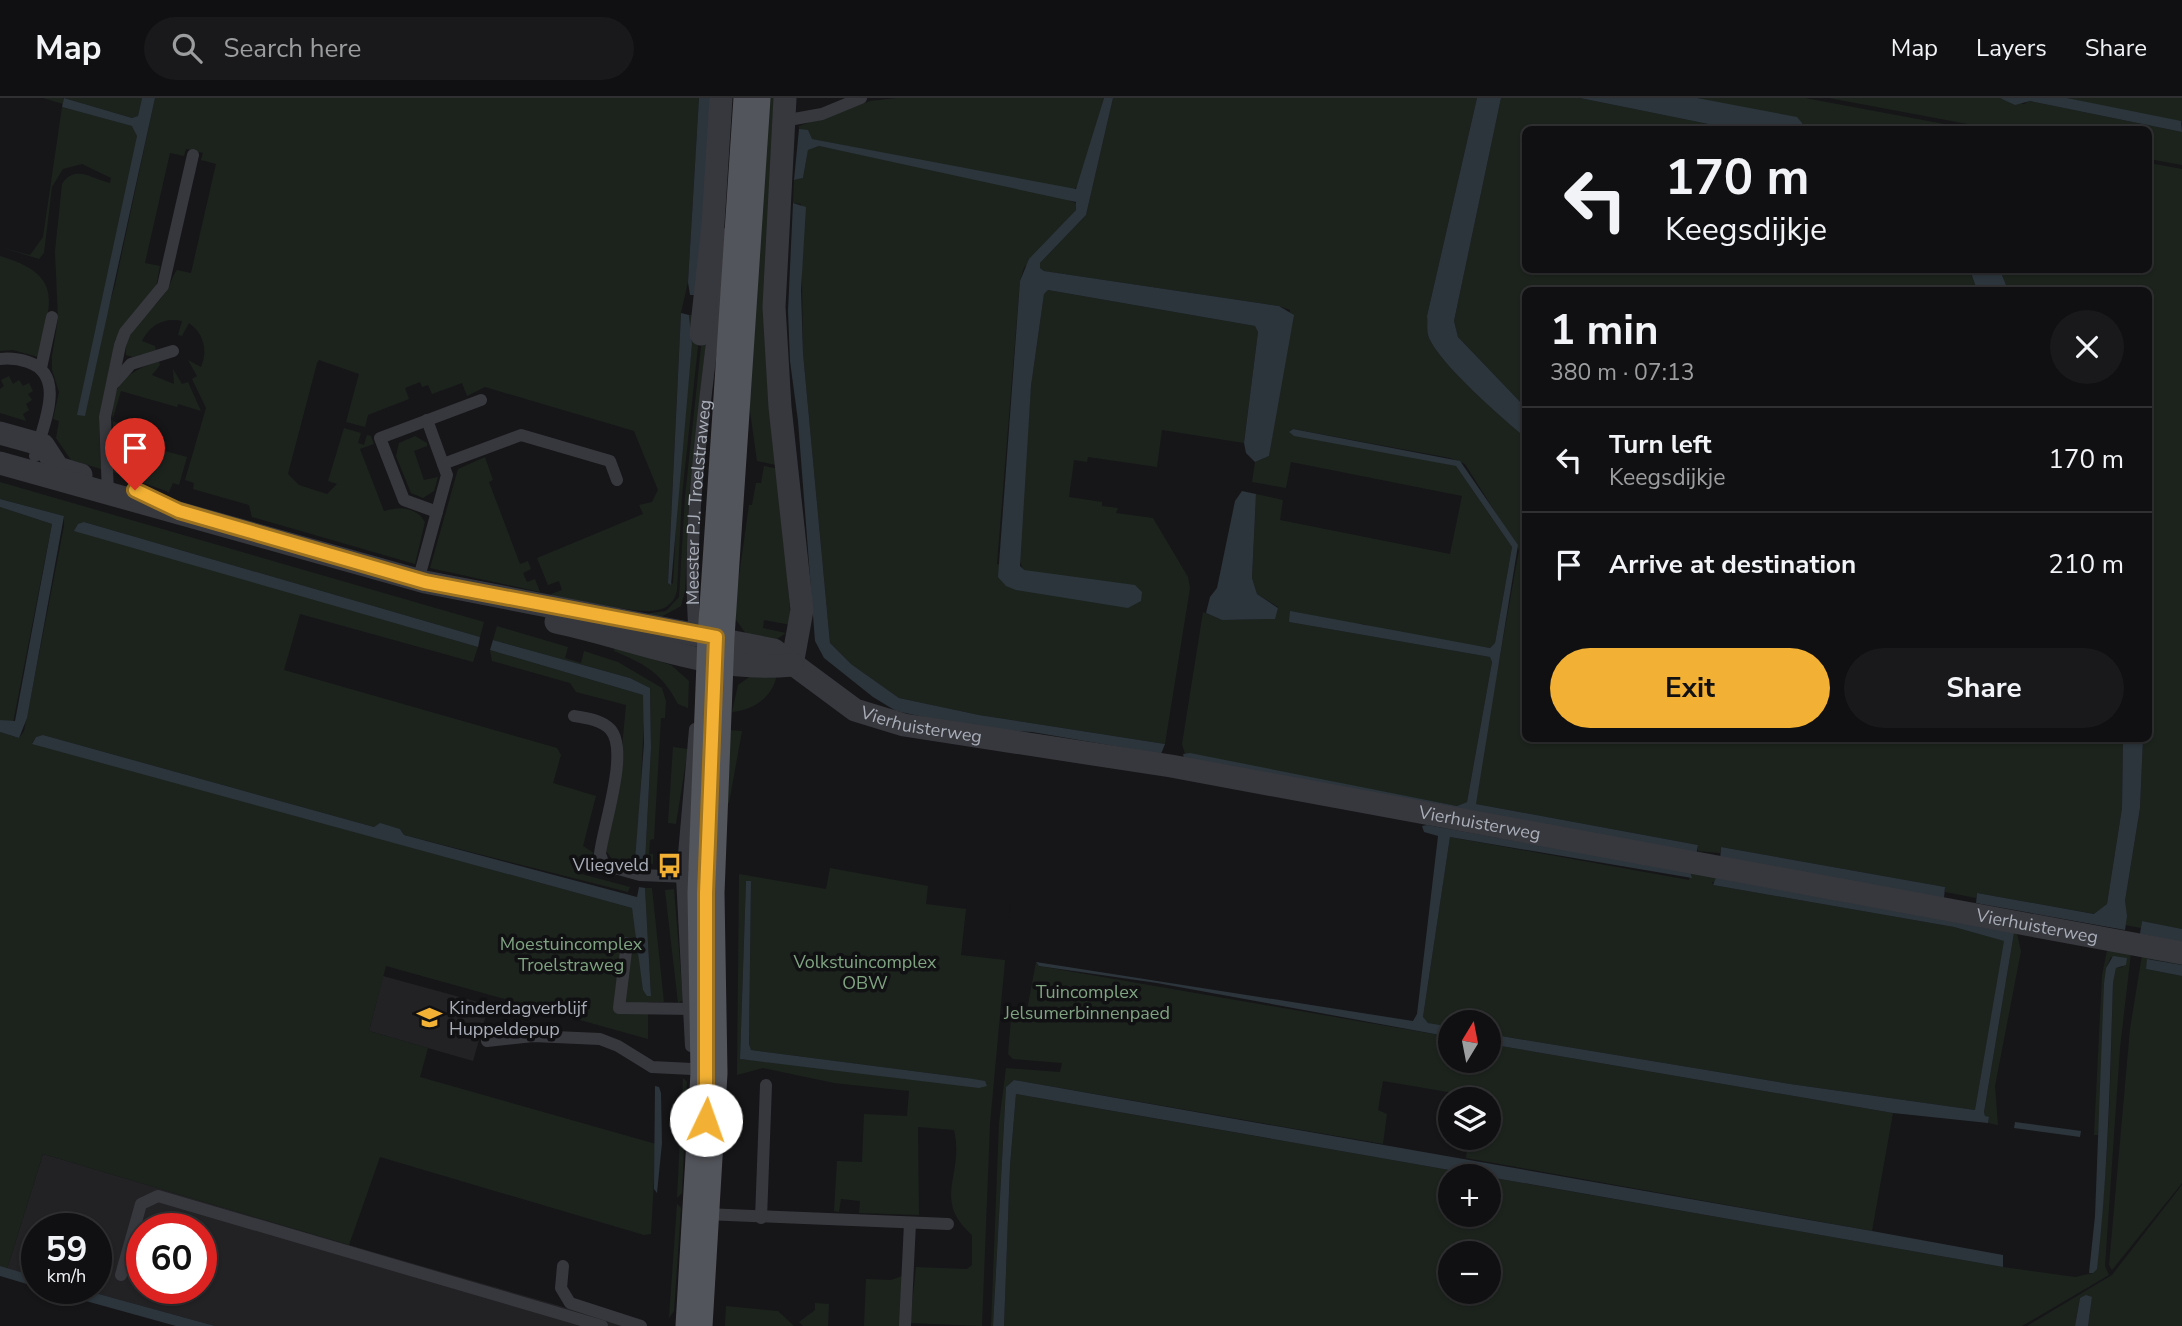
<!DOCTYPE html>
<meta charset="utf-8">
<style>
:root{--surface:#101012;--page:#19191b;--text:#f1f3f6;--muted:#9c9d9f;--line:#303032;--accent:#f2b134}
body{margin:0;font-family:"Nunito Sans",sans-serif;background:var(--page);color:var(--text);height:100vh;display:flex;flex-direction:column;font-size:26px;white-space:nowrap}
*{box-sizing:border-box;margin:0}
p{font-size:23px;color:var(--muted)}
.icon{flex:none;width:38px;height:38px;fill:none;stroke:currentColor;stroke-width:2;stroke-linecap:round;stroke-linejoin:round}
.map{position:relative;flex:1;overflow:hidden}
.side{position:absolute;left:1522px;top:189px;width:630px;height:455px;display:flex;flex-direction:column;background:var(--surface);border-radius:10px;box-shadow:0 2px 5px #0004,0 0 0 2px var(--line)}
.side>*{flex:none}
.hud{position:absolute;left:1522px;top:28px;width:630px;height:147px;border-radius:10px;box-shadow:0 2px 5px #0004,0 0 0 2px var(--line);background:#101012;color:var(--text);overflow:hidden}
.needle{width:46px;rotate:10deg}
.controls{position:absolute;left:1438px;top:912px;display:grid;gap:14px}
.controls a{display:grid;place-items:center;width:63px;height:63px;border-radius:50%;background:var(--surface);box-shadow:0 2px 5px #0004,0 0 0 2px var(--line);font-size:35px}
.speed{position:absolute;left:21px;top:1115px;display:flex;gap:14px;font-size:35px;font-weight:700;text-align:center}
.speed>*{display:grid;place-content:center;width:91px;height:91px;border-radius:50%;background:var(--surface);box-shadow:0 2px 5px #0004,0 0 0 2px var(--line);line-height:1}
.speed small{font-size:18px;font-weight:400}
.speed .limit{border:10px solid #d22;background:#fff;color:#111}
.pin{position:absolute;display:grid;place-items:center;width:60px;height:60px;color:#fff;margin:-72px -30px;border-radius:50% 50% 50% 0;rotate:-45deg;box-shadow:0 0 7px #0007}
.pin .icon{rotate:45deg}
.me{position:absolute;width:77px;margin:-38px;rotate:3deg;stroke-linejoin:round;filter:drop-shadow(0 0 5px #0008)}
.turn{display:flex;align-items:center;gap:24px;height:147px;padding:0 28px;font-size:32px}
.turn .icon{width:91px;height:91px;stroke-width:2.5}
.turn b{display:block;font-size:49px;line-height:60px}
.round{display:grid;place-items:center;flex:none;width:74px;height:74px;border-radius:37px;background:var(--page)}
.headline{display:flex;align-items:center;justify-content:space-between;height:119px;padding:0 28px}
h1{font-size:42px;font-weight:700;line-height:52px}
.cta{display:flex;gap:14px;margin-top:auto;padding:14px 28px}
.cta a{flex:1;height:80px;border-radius:42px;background:var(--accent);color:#111;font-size:28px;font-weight:700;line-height:80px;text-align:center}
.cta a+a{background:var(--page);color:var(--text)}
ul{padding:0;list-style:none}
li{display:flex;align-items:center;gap:21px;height:105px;padding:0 28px;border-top:2px solid var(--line)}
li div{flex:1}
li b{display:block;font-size:26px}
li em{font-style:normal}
header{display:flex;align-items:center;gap:42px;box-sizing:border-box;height:98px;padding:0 35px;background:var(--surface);border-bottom:2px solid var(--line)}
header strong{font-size:33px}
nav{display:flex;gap:38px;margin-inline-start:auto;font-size:24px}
.search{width:490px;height:63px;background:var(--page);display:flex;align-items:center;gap:18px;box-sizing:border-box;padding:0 24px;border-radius:38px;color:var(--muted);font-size:26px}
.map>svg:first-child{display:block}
.built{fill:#222225;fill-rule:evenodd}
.green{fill:#1c231d;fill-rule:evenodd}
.water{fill:#2c353c}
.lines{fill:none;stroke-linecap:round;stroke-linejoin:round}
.service{stroke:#37383d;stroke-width:12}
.minor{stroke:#37383d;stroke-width:23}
.primary{stroke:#53555c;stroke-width:37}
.route-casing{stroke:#9d7322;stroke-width:18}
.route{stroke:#f2b134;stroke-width:12}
.labels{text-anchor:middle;stroke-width:7;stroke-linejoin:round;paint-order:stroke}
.street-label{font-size:18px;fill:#a8adb8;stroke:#111113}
.poi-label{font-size:18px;fill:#a8adb8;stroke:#111113;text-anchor:end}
.park-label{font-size:18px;fill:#7fa381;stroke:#111113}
</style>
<header>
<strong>Map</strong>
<div class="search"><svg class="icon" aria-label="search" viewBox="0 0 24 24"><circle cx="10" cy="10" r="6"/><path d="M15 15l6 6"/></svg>Search here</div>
<nav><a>Map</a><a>Layers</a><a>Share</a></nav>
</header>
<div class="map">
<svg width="2182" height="1228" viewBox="0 0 2182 1228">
<rect width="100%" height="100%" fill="#161618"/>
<g class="built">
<polygon points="383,878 489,907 473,963 369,933"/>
<path d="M 43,1056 L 349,1147 L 629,1228 L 215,1228 L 77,1190 L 96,1190 L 96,1130 L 37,1130 L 37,1179 L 7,1171 ZM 142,1130 L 201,1130 L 201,1190 L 142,1190 Z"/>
</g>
<g class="green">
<polygon points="43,0 142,0 138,18 132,20 64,0 63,6"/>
<path d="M 155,0 L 699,0 L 688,184 L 681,215 L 668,482 L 673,486 L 678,387 L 692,246 L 689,217 L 693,217 L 699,239 L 682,398 L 677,492 C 672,520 640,513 620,510 L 619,516 L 554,503 L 551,496 L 562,492 L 559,483 L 548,487 L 537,460 L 643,416 L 639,407 L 652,404 L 658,392 L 634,333 L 485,289 L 467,298 L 462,285 L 432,296 L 428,287 L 422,289 L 420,284 L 405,290 L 409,301 L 368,317 L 365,329 L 346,324 L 359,276 L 319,262 L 317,265 L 288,376 L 299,387 L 327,396 L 337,386 L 328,383 L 344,330 L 361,335 L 358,345 L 364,347 L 367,337 L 371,338 L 374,346 L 360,351 L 384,413 C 398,409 416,408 425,424 L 415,466 L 252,419 L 249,407 L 193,391 L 194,385 L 185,382 L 206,310 L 192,281 L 197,278 L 188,262 L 201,269 C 208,252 204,236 189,225 L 182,238 L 178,237 L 182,223 C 164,219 150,227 142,243 L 155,248 L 156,252 L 133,259 L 126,257 C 122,233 156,211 167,192 C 171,186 172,178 177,172 L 191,175 L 216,66 L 201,62 L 203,55 L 186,51 L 184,58 L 170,55 L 145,165 L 160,168 L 156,189 L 115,242 L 99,322 L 101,371 L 71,362 L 56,340 L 59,323 L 53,321 L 59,294 L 52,272 L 52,258 L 58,221 L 55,153 L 62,86 C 75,66 92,81 110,85 L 111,80 L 82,66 L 63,71 L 52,89 L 44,155 L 39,161 L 0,149 L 30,157 L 43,139 L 62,9 L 133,28 L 137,38 L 136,47 L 78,316 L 115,187 Z"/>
<polygon points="763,0 777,0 780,368 757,363 747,292"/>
<polygon points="896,0 1104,0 1079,87 1073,92 811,41 799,31 799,28 870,3"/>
<path d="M 1113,0 L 1477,0 L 1427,218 C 1428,225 1426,233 1429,240 C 1441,267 1502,320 1526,340 L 1526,640 L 2123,641 L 2122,710 L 2107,806 L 2095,816 L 1977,795 L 1976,800 L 1945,794 L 1945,789 L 1721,749 L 1720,755 L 1698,753 L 1698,747 L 1476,706 L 1474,703 L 1519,452 L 1465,366 L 1450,360 L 1293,331 L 1290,332 L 1456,368 L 1512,449 L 1495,545 L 1490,550 L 1388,533 L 1363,526 L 1289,524 L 1490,559 L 1492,564 L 1467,704 L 1457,708 L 1185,656 L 1182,646 L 1203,514 L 1222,522 L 1274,521 L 1278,509 L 1257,496 L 1252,480 L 1256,396 L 1283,402 L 1280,422 L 1450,456 L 1462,398 L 1291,364 L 1286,390 L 1252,384 L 1255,364 L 1269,358 L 1290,212 L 1279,208 L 1044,173 L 1040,170 L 1040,165 L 1086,117 Z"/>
<polygon points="1501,0 1580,0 1733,31 1526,32 1526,172 1970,172 1977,192 1526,192 1526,310 1458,239 1454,223"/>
<polygon points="1697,0 1805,0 1971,31 1802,31 1802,25"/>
<polygon points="1829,0 2000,0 2024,6 2029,3 2182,34 2182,67 2149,61 2149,32 1994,31"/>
<polygon points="2067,0 2182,0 2182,25"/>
<polygon points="819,48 1058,98 1078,106 1076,112 1024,170 1020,183 997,466 1023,472 1018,457 1031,288 1044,196 1048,192 1255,228 1258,234 1244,345 1162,332 1157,369 1088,359 1087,364 1074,362 1069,399 1102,404 1102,408 1118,410 1116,415 1153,420 1188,479 1190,490 1165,646 979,617 899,600 851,566 830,545 803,255 801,106 793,105 794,82 803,80 808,52"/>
<polygon points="2149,65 2182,71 2182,831 2142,823 2141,830 2125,827 2125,803 2140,710 2143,641 2149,640 2149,192 2008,192 2000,172 2149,172"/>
<path d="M 0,158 C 65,177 51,205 38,259 L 13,252 L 0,253 Z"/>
<polygon points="702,240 706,244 689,399 685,493 681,508 661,519 645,516 666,513 679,499 685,398"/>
<path d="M 159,263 L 160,267 L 152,277 L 174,286 L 173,271 L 182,286 L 188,284 L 201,313 L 178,306 L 177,309 L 121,293 L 112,323 L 131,329 L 128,343 L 187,359 L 179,387 L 173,385 L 169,394 L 113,374 C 122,322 88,286 159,263 Z"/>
<polygon points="9,278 13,286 19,282 23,288 29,285 33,293 28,296 32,302 26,306 29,312 23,316 26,323 0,315 0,291 4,288 1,282"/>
<polygon points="415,338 427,345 427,348 414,353 424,382 438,379 434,393 423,400 411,395 396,358 399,345"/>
<polygon points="485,359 493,382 489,384 520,466 528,463 531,471 523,475 527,484 535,481 540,494 430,470 458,371"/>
<polygon points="764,368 780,371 791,527 764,522 763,530 786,535 777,541 747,537 736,522 734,513 749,407 752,407 756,385 761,385"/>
<polygon points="0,384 484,524 480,539 84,424 75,432 478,549 473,564 300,516 284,572 557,650 561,657 553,685 596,698 583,748 594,755 588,760 579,758 574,774 630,789 628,794 404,737 400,731 380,726 374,729 43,637 36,639 32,645 632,810 651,897 645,790 652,790 664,904 648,904 648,941 386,868 369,933 428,950 420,979 656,1046 651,1136 644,1137 380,1059 349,1147 43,1056 7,1171 0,1168 0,634 19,640 24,633 64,428 64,418 0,401"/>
<polygon points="0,409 52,426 13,625 0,622"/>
<polygon points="497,528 568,549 565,560 581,565 584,553 618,564 662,590 666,603 665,620 661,620 654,741 650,742 649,756 653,756 653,766 645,765 651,650 650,590 630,580 493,542"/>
<path d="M 615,549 L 671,567 L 689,583 L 688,610 L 678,606 C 662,575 645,566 614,553 Z"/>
<polygon points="490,552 643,597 645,601 637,764 612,761 606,753 619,681 626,607 576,594 570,585 492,563"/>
<path d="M 755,575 L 777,576 C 773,599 754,612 732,614 L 738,587 Z"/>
<polygon points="729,632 742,633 729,705 727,705"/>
<polygon points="673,649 688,651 676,726 668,725"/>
<path d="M 1427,727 L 2015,827 L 2021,853 L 1995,988 L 1998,1027 L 1988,1025 L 1989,1020 L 1985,1018 L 1984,1014 L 2014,835 L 1712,784 L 1713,787 L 1954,829 L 2005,843 L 1975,1012 L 1790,986 L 1489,936 L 1489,924 L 1451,924 L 1451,929 C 1442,928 1427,929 1423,919 L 1450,739 L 1689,782 L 1690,774 Z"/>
<path d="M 830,770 L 928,788 L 926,806 L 966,811 L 961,857 L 1005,862 L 1011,798 L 990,1026 L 982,1228 L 910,1225 L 916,1169 L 967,1171 L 972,1167 L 972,1137 C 931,1101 965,1077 954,1032 L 918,1029 L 919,1117 L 859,1115 L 860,1103 L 841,1101 L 839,1114 L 834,1113 L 837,1063 L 862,1064 L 864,1016 L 907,1018 L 909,993 L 834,985 L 763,970 L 737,977 L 739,776 L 826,791 ZM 746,783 L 751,784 L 749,946 L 751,952 L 967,980 L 987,988 L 740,961 Z"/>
<polygon points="674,791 683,902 678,905 665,792"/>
<path d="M 2110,850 L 2131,855 L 2120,950 L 2105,1168 L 2109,1177 L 2022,1228 L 1004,1228 L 1010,1068 L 1016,996 L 1483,1078 L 1451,1078 L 1451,1116 L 1489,1116 L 1489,1079 L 2003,1169 L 2075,1179 L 2093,1175 C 2110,1079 2110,982 2113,885 L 2116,870 L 2123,869 L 2111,859 L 2106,870 L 2100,1022 L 2098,1037 L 2094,1037 L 2102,877 L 2107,853 ZM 1451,1155 L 1489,1155 L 1489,1194 L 1451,1194 Z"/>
<polygon points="2142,857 2182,860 2182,867 2148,861 2146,871 2182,878 2182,1085 2112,1172 2109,1167 2130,931"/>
<polygon points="1036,864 1039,868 1451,939 1451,962 1489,962 1489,946 1893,1015 1872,1133 1466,1060 1468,1040 1489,1040 1489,1001 1471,1001 1471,998 1383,983 1378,1012 1387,1016 1383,1046 1014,982 1006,989 993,1228 991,1228 999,1025 1006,970 1060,974 1062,965 1013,961 1008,956 1011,921 1025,923"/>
<polygon points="683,980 687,984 682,1095 677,1100"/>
<polygon points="2182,1087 2182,1228 2088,1228 2092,1199 2080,1200 2075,1228 2027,1228 2112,1177"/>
<polygon points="677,1106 681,1110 674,1213 669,1220"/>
<polygon points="902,1178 900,1228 864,1228 866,1181 891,1182"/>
<polygon points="815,1205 829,1206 828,1228 803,1228 799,1224 815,1212"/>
<polygon points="726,1208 778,1213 794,1228 725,1228"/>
</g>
<g class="water">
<polygon points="64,0 132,20 138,18 142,0 155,0 85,318 77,317 137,38 132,28 62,9"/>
<polygon points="699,0 711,0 701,188 695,197 690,197 688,184"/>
<polygon points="1104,0 1113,0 1086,117 1040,165 1040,170 1044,173 1279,208 1294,217 1269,358 1255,364 1246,355 1244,345 1258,234 1255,228 1048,192 1044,196 1031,288 1020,468 1024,472 1135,487 1142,494 1141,503 1128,510 1016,492 1006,488 998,479 1020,183 1029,161 1076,112 1076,104 819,48 808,52 803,80 794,82 799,31 808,32 812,41 1076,91"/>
<path d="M 1477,0 L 1501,0 L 1454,223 L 1458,239 L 1526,310 L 1526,340 C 1502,320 1441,267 1429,240 C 1426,233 1428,225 1427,218 Z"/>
<polygon points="1580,0 1697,0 1797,19 1802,25 1802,31 1733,31"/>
<polygon points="2000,0 2067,0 2181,23 2182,34 2030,3 2015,7"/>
<polygon points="793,105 806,109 801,192 803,255 830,545 851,566 899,600 979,617 1165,646 1161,656 1032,634 975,630 896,613 873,599 824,560 815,543 798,323 790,263 788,213"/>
<polygon points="1970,172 2000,172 2008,192 1977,192"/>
<polygon points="681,215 689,217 692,246 671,487 668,485"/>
<polygon points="1293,331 1460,363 1518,447 1476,706 1698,747 1696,758 1184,660 1183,656 1190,655 1457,708 1467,704 1492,564 1490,559 1289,524 1290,513 1490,550 1495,545 1512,449 1456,368 1294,338 1289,334"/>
<polygon points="1242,393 1256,396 1252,480 1257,496 1278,510 1275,521 1222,522 1206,515 1210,499 1217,490 1235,403"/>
<polygon points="0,401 64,418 27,620 19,640 0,634 0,622 15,623 52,426 0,409"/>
<polygon points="84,424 480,539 478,549 74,433 78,426"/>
<polygon points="493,542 630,580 650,590 651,650 645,765 635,763 644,646 643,597 490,552"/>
<polygon points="43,637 374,729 380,725 400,731 404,737 637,799 639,789 645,790 651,898 647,898 643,892 632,810 32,646 36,639"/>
<polygon points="2123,641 2143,641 2140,710 2125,803 2127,818 2125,832 1976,805 1977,795 2094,816 2107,806 2122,710"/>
<polygon points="1427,727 1690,774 1692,780 1450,739 1423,919 1428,925 1451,929 1451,939 1157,885 1039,868 1036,864 1413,923 1417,916 1438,738 1424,734 1422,728"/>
<polygon points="1721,749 1945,789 1944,800 1720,762"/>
<polygon points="1716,780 2014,835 1984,1014 1985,1018 1989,1019 1988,1025 1893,1015 1489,946 1489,936 1790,986 1975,1012 2004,843 1954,829 1713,787"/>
<polygon points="746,783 751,783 749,946 751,952 967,980 985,983 987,988 979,990 740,961"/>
<polygon points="2142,823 2182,831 2182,844 2140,836"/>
<path d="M 2113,858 L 2127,860 L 2126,867 L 2116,870 L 2113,885 C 2110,981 2108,1076 2097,1171 L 2093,1175 L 2089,1175 L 2095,1118 L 2104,886 L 2106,870 Z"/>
<polygon points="2147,861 2182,867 2182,878 2146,871"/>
<polygon points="1014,982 1872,1133 2003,1157 2003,1169 1016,996 1010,1068 1004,1228 993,1228 1006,989"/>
<polygon points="655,988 659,989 661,995 662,1045 657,1095 654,1091"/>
<polygon points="2015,1024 2081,1033 2080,1039 2014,1030"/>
<polygon points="0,1168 37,1179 37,1189 0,1178"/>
<polygon points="39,1190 77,1190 215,1228 176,1228"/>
<polygon points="2086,1197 2092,1199 2088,1228 2075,1228 2080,1200"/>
</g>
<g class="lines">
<g class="service">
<polyline points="783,23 822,16 861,0"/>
<path d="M 0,261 C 9,260 19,261 28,264 C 68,277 42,329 35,358"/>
<polyline points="41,270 52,219"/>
<polyline points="114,285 131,266 173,253"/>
<polyline points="443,366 521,337 610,363 617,382"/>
<polyline points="108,396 105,319 120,247 125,234 163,188 193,57"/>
<polyline points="437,414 404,402 380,340 481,302"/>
<polyline points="418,483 447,377 427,322"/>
<path id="s1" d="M 695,540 C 684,404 713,271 723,136"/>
<path d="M 574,618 C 587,620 601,622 610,631 C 630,652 603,728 600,756 L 604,767 L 640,777 L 689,779"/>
<polyline points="627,845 619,910 696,911"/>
<polyline points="487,943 533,938 600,941 618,948 652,969 692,971"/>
<polyline points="691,948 682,779 695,631"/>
<polyline points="705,1116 948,1126"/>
<polyline points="761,1120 766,987"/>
<polyline points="563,1168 561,1190 570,1205 641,1228"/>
<polyline points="121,1177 141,1106 158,1098 602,1228"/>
<polyline points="905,1228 910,1125"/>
</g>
<g class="minor">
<polyline points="785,0 774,209 780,309 802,512 792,567"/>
<polyline points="701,236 713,126 721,0"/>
<polyline points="0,335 43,347 58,370 81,377"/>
<path id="s2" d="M 0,365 L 425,484 L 774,552 L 855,612 L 904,627 L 1171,668 L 2182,855"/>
<path d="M 556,524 C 637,541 707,575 792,567"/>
</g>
<polyline class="primary" points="694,1228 709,975 706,795 716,539 752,0"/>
</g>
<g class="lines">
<defs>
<polyline id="route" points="135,392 179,413 425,484 716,539 706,795 706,1022"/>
</defs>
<use href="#route" class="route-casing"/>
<use href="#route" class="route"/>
</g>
<defs>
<symbol id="bus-bare" viewBox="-9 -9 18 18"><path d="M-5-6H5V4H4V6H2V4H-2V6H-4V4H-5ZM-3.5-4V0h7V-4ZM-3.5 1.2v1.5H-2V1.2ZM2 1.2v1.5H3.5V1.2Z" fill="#f2b134" stroke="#111113" stroke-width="2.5" paint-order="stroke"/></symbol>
<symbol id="school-bare" viewBox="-9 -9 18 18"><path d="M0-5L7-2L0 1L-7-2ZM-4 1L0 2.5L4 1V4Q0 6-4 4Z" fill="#f2b134" stroke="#111113" stroke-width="2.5" paint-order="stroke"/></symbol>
</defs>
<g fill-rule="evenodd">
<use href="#bus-bare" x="652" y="750" width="35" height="35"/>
<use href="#school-bare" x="412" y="902" width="35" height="35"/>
</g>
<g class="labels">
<g class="street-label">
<text dy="6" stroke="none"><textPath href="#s1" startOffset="136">Meester P.J. Troelstraweg</textPath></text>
<text dy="6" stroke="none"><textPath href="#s2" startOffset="966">Vierhuisterweg</textPath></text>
<text dy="6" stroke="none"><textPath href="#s2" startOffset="1533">Vierhuisterweg</textPath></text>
<text dy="6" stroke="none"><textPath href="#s2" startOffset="2100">Vierhuisterweg</textPath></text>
</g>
<g class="poi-label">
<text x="649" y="773">Vliegveld</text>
<text x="449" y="916" text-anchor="start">Kinderdagverblijf<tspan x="449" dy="21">Huppeldepup</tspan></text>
</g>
<g class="park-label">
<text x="571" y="852">Moestuincomplex<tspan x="571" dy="21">Troelstraweg</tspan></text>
<text x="865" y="870">Volkstuincomplex<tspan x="865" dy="21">OBW</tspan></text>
<text x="1087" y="900">Tuincomplex<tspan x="1087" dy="21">Jelsumerbinnenpaed</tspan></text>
</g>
</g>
</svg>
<div class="controls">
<a><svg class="needle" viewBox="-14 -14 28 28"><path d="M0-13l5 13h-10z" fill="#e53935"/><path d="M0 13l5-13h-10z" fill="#9c9d9f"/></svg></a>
<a><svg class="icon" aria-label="layers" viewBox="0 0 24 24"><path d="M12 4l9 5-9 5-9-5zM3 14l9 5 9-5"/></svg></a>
<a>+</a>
<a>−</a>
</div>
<div class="speed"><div>59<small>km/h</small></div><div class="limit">60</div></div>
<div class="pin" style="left:135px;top:392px;background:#d93025"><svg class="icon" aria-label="arrive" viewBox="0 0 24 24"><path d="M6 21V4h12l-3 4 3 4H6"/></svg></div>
<svg class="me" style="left:706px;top:1022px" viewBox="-20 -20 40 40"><circle r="19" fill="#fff"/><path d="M0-13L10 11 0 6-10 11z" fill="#f2b134"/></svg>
<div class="hud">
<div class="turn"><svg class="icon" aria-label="left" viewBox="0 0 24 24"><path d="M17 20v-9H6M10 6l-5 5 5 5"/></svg><div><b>170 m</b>Keegsdijkje</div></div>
</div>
<section class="side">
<div class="headline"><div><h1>1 min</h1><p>380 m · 07:13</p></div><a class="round"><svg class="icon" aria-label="close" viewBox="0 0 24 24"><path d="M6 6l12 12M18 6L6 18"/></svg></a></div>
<ul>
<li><svg class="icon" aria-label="left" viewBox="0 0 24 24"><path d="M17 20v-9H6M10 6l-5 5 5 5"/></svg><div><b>Turn left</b><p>Keegsdijkje</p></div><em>170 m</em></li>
<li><svg class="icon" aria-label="arrive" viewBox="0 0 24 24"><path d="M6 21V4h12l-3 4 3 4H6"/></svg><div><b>Arrive at destination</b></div><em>210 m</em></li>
</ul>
<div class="cta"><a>Exit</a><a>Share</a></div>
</section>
</div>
